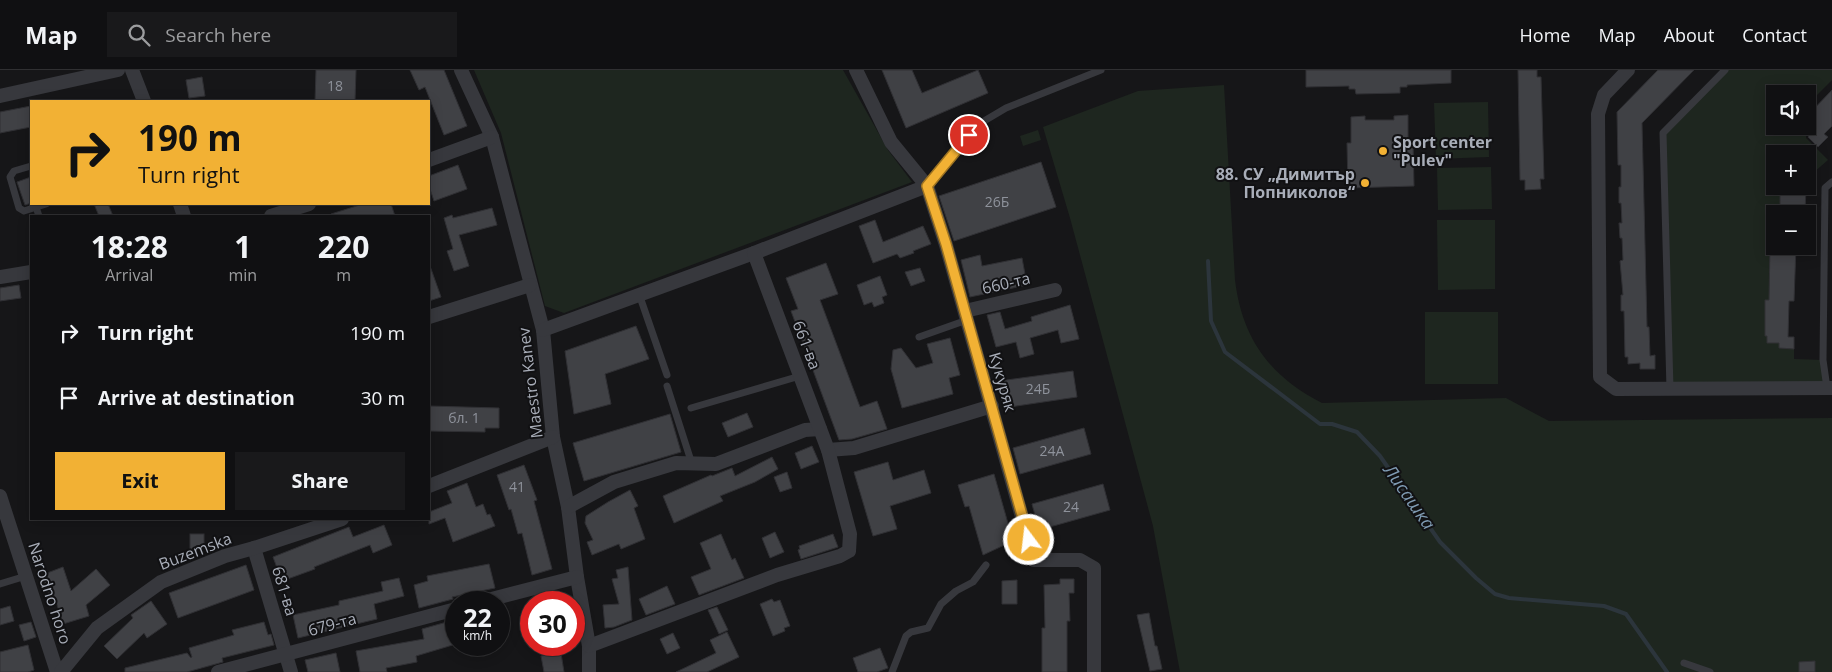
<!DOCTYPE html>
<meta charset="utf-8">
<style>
:root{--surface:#101012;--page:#19191b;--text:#f1f3f6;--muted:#9c9d9f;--line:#303032;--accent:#f2b134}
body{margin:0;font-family:"Open Sans",sans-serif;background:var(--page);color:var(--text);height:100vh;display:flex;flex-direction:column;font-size:19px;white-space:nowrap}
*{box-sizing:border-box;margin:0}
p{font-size:16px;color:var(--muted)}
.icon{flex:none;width:28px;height:28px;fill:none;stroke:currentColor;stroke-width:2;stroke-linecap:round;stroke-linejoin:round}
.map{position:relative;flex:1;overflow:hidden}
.details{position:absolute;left:30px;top:145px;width:400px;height:305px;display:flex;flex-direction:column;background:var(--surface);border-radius:0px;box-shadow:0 2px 12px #0003,0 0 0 1px var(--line)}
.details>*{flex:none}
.banner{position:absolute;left:30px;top:30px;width:400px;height:105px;border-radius:0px;box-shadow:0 2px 12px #0003,0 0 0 1px var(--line);background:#f2b134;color:#111;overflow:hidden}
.buttons{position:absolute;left:1766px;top:15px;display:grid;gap:10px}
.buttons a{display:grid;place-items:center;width:50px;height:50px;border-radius:0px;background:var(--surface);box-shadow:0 2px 12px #0003,0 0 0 1px var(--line);font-size:25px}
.speed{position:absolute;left:445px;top:521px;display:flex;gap:10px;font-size:25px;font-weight:700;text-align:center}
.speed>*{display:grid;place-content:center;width:65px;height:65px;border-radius:50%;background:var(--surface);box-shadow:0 2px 12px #0003,0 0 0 1px var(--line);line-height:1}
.speed small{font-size:12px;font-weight:400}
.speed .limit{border:8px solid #d22;background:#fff;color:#111}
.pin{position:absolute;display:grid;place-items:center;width:42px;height:42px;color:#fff;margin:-21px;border:2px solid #fff;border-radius:50%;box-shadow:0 1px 5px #0007}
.me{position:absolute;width:55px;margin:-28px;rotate:345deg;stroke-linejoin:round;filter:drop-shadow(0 0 4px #0008)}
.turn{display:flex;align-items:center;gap:18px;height:105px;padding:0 25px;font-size:22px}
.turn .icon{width:65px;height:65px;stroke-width:2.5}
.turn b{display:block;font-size:35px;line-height:42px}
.eta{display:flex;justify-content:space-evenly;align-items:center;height:85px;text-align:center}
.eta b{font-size:30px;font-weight:700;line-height:35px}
.action{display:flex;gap:10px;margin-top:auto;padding:10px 25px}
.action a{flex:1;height:58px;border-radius:0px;background:var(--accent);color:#111;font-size:20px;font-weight:700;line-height:58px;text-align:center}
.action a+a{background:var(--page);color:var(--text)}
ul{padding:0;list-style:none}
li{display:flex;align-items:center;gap:15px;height:65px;padding:0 25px}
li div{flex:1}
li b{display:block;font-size:19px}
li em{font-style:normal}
header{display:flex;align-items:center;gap:30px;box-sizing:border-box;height:70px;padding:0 25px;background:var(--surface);border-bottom:1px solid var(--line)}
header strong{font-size:24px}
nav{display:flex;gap:28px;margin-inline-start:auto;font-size:18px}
.search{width:350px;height:45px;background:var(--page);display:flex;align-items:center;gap:12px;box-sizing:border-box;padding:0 18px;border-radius:0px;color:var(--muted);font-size:19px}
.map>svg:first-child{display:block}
.green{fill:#1e261f}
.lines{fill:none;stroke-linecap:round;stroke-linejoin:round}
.stream{stroke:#2c353c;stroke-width:4}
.building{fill:#404145;stroke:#303034}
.service{stroke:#37383d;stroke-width:7}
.minor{stroke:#37383d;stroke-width:14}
.route-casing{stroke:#9d7322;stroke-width:12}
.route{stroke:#f2b134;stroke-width:9}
.poi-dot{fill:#f2b134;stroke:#111113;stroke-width:2}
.labels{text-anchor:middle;stroke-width:4;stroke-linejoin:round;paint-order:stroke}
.number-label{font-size:14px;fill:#8e929b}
.poi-label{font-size:16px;font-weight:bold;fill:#a8adb8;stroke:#111113;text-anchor:start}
.street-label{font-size:16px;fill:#a8adb8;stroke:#111113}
.water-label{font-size:18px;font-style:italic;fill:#7f9bb3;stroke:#111113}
</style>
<header>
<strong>Map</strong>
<div class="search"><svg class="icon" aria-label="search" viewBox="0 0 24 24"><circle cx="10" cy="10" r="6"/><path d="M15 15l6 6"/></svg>Search here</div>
<nav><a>Home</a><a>Map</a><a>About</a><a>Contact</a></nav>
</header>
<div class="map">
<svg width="1832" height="602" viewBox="0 0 1832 602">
<rect width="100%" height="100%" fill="#161618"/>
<g class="green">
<polygon points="474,0 843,0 888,80 912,112 564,243 545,236 501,63"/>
<polygon points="1725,0 1832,0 1832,10 1808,34 1808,24 1775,24 1775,56 1802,56 1806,60 1806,68 1828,90 1813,103 1808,103 1808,84 1775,84 1775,116 1783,116 1783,120 1780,120 1780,144 1775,144 1775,158 1773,159 1773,165 1770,165 1769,230 1765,230 1765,265 1767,266 1767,273 1779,273 1779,278 1794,279 1794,289 1823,290 1827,318 1670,319 1663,63"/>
<path d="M 1224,15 L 1235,210 C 1242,268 1270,307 1322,333 L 1506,328 L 1549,351 L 1832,348 L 1832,602 L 1180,602 L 1153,456 L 1070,148 L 1043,57 L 1138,21 Z"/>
<polygon points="1488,32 1489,87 1436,89 1434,33"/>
<polygon points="1038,60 1041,70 1023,76 1020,66"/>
<polygon points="1491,97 1492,139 1438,140 1437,98"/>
<polygon points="1437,150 1495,150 1495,219 1438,220"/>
<rect x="1425" y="242" width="73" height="72"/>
</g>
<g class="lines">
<polyline class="stream" points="1208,191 1211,251 1225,282 1320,354 1332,354 1357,362 1380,386 1440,472 1476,508 1495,524 1509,528 1604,536 1626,544 1667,602"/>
</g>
<g class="building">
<polygon points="316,0 356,0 355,31 315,31"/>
<polygon points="410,0 444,0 467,56 444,65 425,17 419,20"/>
<polygon points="882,0 912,0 922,23 978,0 988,23 906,58"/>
<polygon points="1306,0 1451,0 1451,13 1407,15 1407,17 1400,17 1400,23 1356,24 1355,19 1349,19 1349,16 1306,17"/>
<polygon points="1518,0 1537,0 1537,7 1541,7 1544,109 1540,109 1541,119 1525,120 1525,110 1520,110"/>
<polygon points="1658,0 1694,0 1642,53 1647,257 1649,257 1650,286 1655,285 1655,299 1640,299 1640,293 1628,294 1628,287 1625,287 1624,241 1621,241 1621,225 1623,225 1620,191 1623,190 1622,168 1620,168 1619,153 1622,153 1621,133 1619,133 1619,117 1621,117 1621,95 1618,95 1617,42"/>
<polygon points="202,7 205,26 189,28 186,10"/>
<polygon points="1832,20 1832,56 1824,64 1828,67 1818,77 1808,67 1812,63 1808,58 1808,45"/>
<polygon points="31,36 31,57 0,63 0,42"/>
<polygon points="1408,45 1408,72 1413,72 1414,116 1348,118 1347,73 1351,73 1351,47 1365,46 1365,50 1394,50 1394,46"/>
<polygon points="1041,92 1056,137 954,171 939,126"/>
<polygon points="458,95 467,119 434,131 429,116 429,106"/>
<polygon points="31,107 31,133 25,135 17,112"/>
<polygon points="1783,116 1806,116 1805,144 1780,144 1780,120 1783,120"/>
<polygon points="94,134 108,134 113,146 99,146"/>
<polygon points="363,134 391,134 395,146 332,146 331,144"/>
<polygon points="492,138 497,155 459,165 469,196 454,201 447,181 453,179 444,148 452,145 453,148"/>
<polygon points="875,150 883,172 923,156 931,174 913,181 914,183 900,188 897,184 873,193 859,156"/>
<polygon points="1770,176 1796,176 1794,231 1789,231 1788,267 1794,267 1794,279 1779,278 1779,273 1767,273 1767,266 1765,266 1765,230 1769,230"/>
<polygon points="980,185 982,196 1022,188 1027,215 970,227 961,190"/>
<polygon points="826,193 838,224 820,230 860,337 877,331 887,359 852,369 839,370 791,241 798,239 786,208"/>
<polygon points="430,196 441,227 429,231 429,197"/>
<polygon points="920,198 925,211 911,216 905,202"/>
<polygon points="880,206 887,225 882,227 884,233 874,237 872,232 864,235 857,215"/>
<polygon points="19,215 21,228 0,231 0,218"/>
<polygon points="1070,235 1079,269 1061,273 1058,260 1030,268 1034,284 1020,288 1016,272 996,277 987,245 1000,242 1005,259 1032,251 1031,247"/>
<polygon points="636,256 649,289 605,304 611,334 574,344 565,281"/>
<polygon points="950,268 960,305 949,308 953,324 902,338 891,299 893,280 901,278 916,298 933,293 927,274"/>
<polygon points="1073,301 1077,327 1003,338 999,311"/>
<polygon points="429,336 499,338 499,358 485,358 485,362 429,361"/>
<polygon points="747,343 753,357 728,367 722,353"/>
<polygon points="670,344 681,382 584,411 573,373"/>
<polygon points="1084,358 1091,384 1020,404 1013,378"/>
<polygon points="812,376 819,392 801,399 795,383"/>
<polygon points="772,387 778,399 755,412 720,426 723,431 674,453 663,426 711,405 712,406 732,398 735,406"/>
<polygon points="888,392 893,410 924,400 931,423 890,436 897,459 873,466 854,402"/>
<polygon points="524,395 537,430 534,431 552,499 532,505 522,463 518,464 511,439 509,440 497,405"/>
<polygon points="787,402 792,418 780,422 774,407"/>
<polygon points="994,404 1013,471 983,485 969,436 965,437 958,415"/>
<polygon points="467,413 476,437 483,434 487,445 490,444 495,456 453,472 445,448 429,454 429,442 452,433 447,421"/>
<polygon points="1103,414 1110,440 1039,460 1032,434"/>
<polygon points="630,420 638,436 634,438 645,469 621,479 619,474 592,485 587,472 593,470 585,453 586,446 608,432"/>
<polygon points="384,455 392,475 373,483 370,475 314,497 315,499 282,511 273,487 349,457 353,467"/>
<polygon points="775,462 784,482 770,488 762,468"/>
<rect x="190" y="464" width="14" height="15"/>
<polygon points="721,464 732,490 735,488 744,508 699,525 691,507 711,499 700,473"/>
<polygon points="833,464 838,477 801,489 798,480 800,479 799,476"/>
<polygon points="489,494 495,518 452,527 453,529 419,538 414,515 428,511 427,506"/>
<polygon points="246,495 254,520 178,548 169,523"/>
<polygon points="63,497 71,521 96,499 110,515 86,535 89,546 63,554 54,525 50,527 42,505"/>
<polygon points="628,497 632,550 614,557 605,558 603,535 619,534 612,509 618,508 616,500"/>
<polygon points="399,508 404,526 374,534 377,549 298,568 293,545 339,535 339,531 383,521 381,512"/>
<polygon points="1060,509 1074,509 1074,523 1069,523 1070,551 1067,551 1067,602 1042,602 1042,558 1045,558 1044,515 1060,514"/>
<polygon points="1017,510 1017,534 1002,534 1002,511"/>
<polygon points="667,516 675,534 646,545 639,529"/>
<polygon points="772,529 774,532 780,530 790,556 784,558 785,561 773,566 760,534"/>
<polygon points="151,531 167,554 147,568 144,563 117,589 104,576 133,548 131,545"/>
<polygon points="10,536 14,551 0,555 0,539"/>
<polygon points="717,537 728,560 719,564 708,540"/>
<polygon points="1149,543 1155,576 1157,576 1162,599 1150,601 1137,545"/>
<polygon points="454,550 456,559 456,574 416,586 417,592 386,598 387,602 360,602 356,581 424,569 422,559"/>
<polygon points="31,552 36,567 24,571 19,555"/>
<polygon points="264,552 268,565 271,564 274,575 222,588 223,592 187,602 125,602 125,598 187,583 191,588 192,587 189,578 234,565 232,560"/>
<polygon points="727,562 739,587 707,602 676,602 716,583 710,570"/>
<polygon points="673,563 680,578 667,584 660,569"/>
<polygon points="28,575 34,600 28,602 0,602 0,582"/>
<polygon points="880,578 888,598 877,602 858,602 853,588"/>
<polygon points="336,583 340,602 308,602 305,590"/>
<polygon points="561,583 564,602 544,602 541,586"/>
<polygon points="1815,591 1815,602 1799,602 1799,592"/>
</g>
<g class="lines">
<g class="service">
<polyline points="31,96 14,101 10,107 19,138 24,141 46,134"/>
<polyline points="927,116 951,85 979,54 1006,38 1101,0"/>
<polyline points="36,137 39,146"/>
<polyline points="639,224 667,305"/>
<polyline points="919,267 967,250"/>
<polyline points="667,316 692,394"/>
<polyline points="1827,318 1823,290 1825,118 1832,112"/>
<polyline points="1670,319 1663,63 1725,0"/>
<polyline points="691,338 800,306"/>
<polyline points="0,514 26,506"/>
<polyline points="1684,593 1710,602"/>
<polyline points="892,602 906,566 911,562 928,558 941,534 956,521 973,512 986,495"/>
</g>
<g class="minor">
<polyline points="132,0 144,31"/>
<polyline points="461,0 492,67 543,260 553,367 568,437 577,507 589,576 589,602"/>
<polyline points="856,0 891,72 927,116 946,175 1034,490 1080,490 1094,498 1094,602"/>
<polyline points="1628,0 1604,25 1598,44 1600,307 1616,319 1832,318"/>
<polyline points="0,26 118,0"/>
<polyline points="429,90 492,67"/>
<polyline points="180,134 184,146"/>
<polyline points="271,146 309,134"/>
<polyline points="0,207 31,202"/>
<polyline points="965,241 1055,220"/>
<polyline points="429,247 530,215"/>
<polyline points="543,260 754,183 927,116"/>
<polyline points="828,380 854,378 992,336"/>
<polyline points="429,416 553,367"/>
<polyline points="0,426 57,602"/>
<polyline points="568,437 614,412 676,393 716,394 805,360 820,359"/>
<polyline points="254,478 291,602"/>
<polyline points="480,532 577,507"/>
<polyline points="589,576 777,505 840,486 849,481 850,464 828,380 754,183"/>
<polyline points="61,602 97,558 161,512 225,486 254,478 342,449"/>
<polyline points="218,602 456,539"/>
</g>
</g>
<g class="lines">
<defs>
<polyline id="route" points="969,65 927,116 946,174 1029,470"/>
</defs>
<use href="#route" class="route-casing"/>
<use href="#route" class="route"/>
</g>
<g class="poi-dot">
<circle cx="1383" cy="81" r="5"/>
<circle cx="1365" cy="113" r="5"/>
</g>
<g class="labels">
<g class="number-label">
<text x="335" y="21">18</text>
<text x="997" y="137">26Б</text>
<text x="1038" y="324">24Б</text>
<text x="464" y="353">бл. 1</text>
<text x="1052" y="386">24A</text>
<text x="517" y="422">41</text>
<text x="1071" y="442">24</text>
</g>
<g class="poi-label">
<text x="1393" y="78">Sport center<tspan x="1393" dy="18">"Pulev"</tspan></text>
<text x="1355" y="110" text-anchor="end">88. СУ „Димитър<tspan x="1355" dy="18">Попниколов“</tspan></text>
</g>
<g class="street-label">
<text transform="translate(1006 213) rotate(-13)" y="6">660-та</text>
<text transform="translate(807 275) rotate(69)" y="6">661-ва</text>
<text transform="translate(1003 312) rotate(74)" y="6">Кукуряк</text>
<text transform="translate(530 313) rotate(-97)" y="6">Maestro Kanev</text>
<text transform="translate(195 481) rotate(-21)" y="6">Buzemska</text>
<text transform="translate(285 521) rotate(73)" y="6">681-ва</text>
<text transform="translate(50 523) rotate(72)" y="6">Narodno horo</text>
<text transform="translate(332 554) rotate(-15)" y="6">679-та</text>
</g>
<g class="water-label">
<text transform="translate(1409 427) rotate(55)" y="6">Лисашка</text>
</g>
</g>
</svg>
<div class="buttons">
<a><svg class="icon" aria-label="sound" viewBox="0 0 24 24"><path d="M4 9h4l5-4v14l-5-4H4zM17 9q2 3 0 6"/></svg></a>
<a>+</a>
<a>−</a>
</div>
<div class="speed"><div>22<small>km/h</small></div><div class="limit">30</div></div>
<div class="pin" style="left:969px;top:65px;background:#d93025"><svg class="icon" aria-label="arrive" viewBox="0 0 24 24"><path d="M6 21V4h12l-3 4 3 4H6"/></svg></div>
<svg class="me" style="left:1029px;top:470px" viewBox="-20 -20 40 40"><circle r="17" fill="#f2b134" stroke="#fff" stroke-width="3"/><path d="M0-11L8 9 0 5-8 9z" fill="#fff"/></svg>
<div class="banner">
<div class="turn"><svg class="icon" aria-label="right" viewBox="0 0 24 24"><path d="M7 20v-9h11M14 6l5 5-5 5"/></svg><div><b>190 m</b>Turn right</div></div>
</div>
<section class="details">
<div class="eta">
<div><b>18:28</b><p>Arrival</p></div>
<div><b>1</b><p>min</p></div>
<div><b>220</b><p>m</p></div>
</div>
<ul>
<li><svg class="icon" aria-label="right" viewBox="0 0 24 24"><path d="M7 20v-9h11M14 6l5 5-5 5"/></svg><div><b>Turn right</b></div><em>190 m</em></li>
<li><svg class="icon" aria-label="arrive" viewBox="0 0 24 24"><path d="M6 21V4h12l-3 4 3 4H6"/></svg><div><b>Arrive at destination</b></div><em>30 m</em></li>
</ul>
<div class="action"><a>Exit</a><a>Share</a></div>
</section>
</div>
